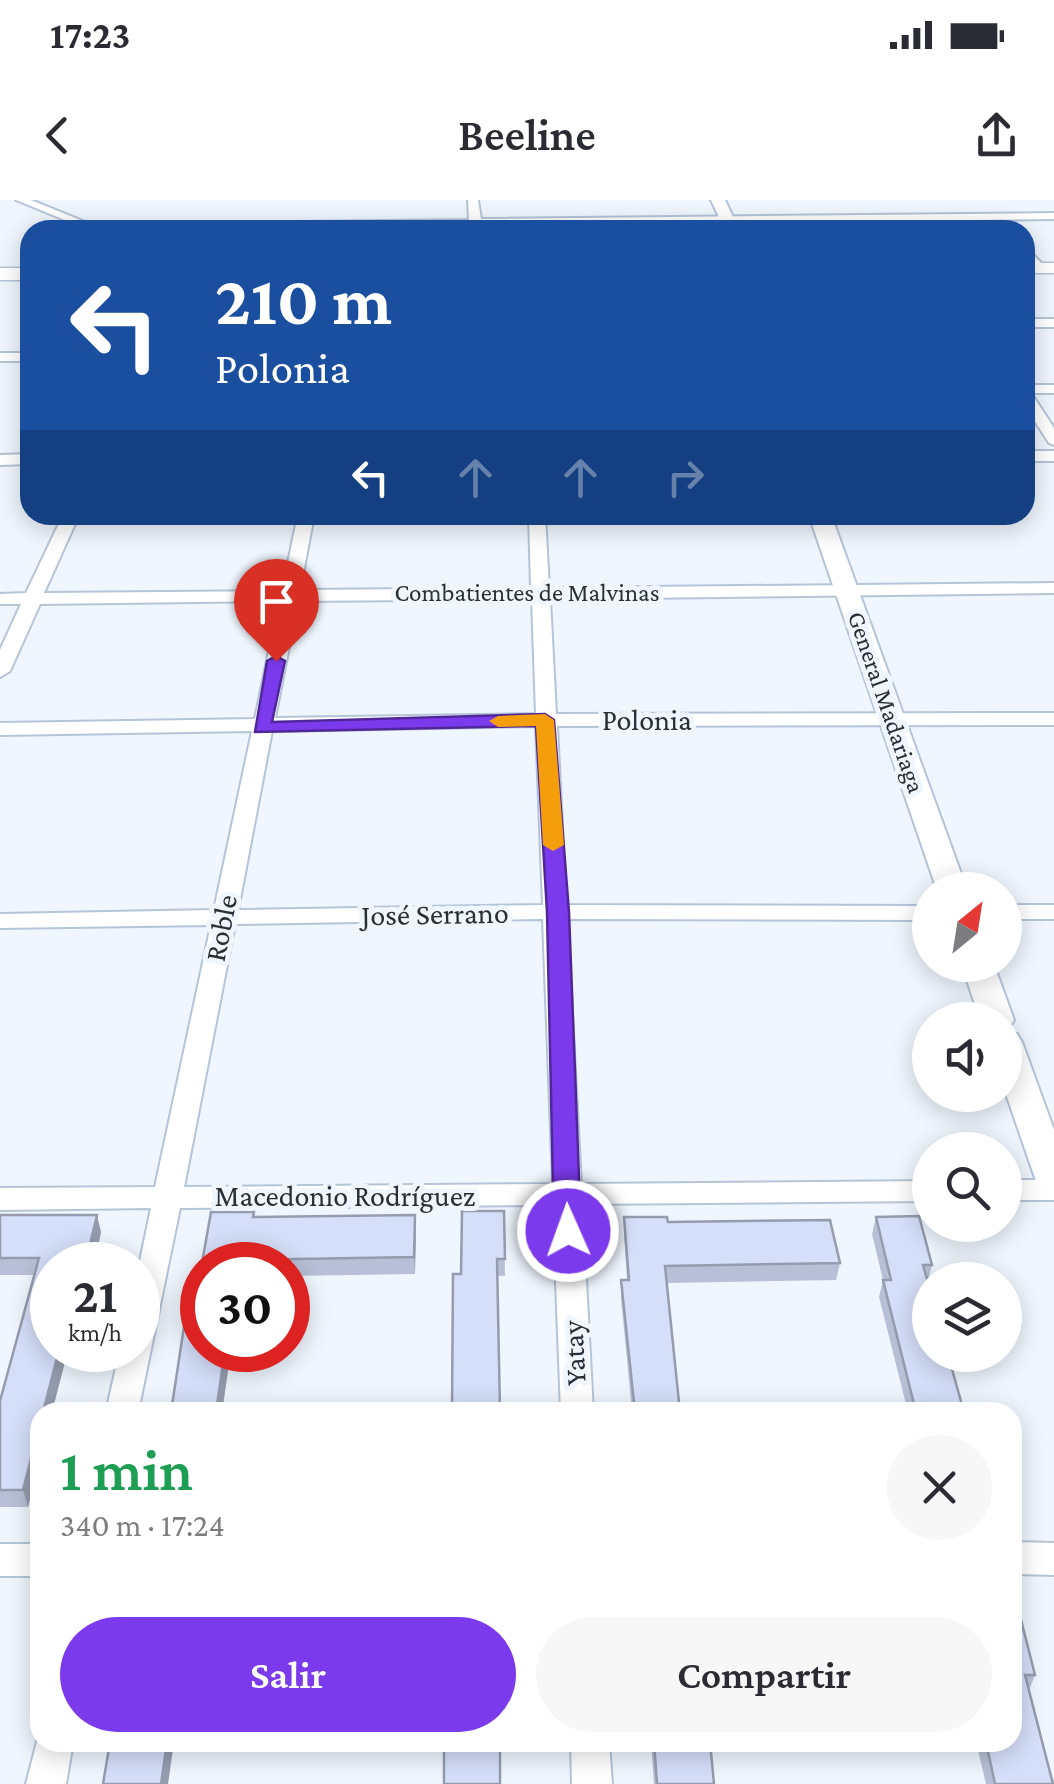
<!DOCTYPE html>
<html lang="es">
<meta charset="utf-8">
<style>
:root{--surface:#fff;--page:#f7f7f7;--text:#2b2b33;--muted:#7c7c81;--accent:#7c3aed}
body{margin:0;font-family:"Crimson Pro",serif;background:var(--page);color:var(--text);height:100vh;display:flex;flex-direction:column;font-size:38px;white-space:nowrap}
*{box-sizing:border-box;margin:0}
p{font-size:32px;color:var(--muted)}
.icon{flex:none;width:55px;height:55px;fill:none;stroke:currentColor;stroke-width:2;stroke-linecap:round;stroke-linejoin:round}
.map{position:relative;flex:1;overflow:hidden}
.sheet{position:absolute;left:30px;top:1202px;width:992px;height:350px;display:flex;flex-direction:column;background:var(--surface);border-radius:30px;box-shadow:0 5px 25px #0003}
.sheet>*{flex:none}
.guide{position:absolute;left:20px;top:20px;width:1015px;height:305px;border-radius:30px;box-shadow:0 5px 25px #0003;background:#1a4fa0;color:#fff;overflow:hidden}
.needle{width:65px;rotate:30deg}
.fabs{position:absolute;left:912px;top:672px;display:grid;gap:20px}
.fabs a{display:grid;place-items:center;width:110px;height:110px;border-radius:50%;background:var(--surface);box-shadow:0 5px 25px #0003;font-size:50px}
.speed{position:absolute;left:30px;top:1042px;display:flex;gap:20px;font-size:50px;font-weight:700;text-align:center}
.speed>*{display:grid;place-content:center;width:130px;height:130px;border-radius:50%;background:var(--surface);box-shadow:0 5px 25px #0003;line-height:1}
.speed small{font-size:25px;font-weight:400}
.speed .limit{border:15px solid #d22;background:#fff;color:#111}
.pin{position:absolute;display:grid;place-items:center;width:85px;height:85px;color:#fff;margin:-102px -42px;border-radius:50% 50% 50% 0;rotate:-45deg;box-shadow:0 0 10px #0007}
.pin .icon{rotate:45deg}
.me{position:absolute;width:110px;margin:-55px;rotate:358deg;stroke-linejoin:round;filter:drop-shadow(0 0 8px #0008)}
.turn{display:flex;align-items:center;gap:35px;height:210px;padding:0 30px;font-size:45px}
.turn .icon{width:130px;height:130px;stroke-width:2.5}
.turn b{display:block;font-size:70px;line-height:85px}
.lanes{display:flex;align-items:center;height:95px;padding:0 30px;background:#0003;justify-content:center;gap:50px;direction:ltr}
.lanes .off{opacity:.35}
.round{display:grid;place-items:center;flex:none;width:105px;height:105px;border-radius:52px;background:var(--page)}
.headline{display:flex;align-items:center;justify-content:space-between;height:170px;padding:0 30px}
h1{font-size:60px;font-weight:600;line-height:75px;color:#1e9e55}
.cta{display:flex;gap:20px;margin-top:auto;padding:20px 30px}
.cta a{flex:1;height:115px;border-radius:60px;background:var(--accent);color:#fff;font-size:40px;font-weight:600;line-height:115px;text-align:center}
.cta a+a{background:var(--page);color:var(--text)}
.status{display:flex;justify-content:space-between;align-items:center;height:70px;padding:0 50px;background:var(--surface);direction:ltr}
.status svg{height:28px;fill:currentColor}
header{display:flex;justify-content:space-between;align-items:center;height:130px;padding:0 30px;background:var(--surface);font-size:45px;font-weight:600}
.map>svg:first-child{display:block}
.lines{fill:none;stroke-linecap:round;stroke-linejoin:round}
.minor-casing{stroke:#b4c5d8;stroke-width:4}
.tertiary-casing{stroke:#b4c5d8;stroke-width:4}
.secondary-casing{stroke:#b4c5d8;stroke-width:3}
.minor{fill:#fff;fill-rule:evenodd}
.tertiary{fill:#fff;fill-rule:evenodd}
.secondary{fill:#fff;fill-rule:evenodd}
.wall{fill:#b7c0d6}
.shaded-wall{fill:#959cae}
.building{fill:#d5dff9;stroke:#959cae;stroke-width:2.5}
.route{fill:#7c3aed;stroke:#51269a;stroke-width:2.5}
.slow{fill:#f59e0b}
.labels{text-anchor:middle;stroke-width:10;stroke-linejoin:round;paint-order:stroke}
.far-street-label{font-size:25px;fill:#292f37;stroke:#eff6fe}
.street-label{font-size:30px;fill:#292f37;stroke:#eff6fe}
</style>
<div class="status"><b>17:23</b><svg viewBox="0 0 49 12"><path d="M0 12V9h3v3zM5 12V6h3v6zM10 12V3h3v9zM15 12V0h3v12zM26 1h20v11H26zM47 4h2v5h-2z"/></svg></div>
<header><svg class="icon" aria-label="back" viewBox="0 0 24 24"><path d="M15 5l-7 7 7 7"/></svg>Beeline<svg class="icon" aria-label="share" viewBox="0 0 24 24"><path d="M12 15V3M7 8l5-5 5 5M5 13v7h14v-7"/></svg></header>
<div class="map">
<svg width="1054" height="1584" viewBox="0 0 1054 1584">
<rect width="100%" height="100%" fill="#eff6fe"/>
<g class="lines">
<defs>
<g id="minor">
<polygon points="16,0 31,0 105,30 89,30"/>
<polygon points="468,0 478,0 481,19 1054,13 1054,19 481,26 482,30 470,30 470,26 223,29 217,26 223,23 469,20"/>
<polygon points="1025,46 1043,65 1043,71 1035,71 1025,58"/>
<rect x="1025" y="119" width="29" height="8"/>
<rect x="0" y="153" width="30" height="8"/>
<polygon points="1025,185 1054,185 1054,193 1031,193 1054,228 1054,245 1049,243 1025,206"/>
<rect x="1025" y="251" width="29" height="10"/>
<polygon points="30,254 30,264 0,265 0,255"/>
<path d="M 63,315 L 79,315 L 44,393 L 282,391 L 298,315 L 314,315 L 300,390 L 531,388 L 529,315 L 545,315 L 549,388 L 1054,383 L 1054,393 L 550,399 L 556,514 L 1054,513 L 1054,525 L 557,526 L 566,705 L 930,706 L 930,720 L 567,719 L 581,984 L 930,981 L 930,1001 L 582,1004 L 593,1212 L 561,1212 L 553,1005 L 180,1008 L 138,1212 L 106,1212 L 120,1150 L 138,1150 L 138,1071 L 151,1008 L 0,1010 L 0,988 L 155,987 L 211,725 L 0,728 L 0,714 L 214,710 L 252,531 L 0,535 L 0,523 L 255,519 L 279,401 L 40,404 L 10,471 L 0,477 L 0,450 L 21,404 L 0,404 L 0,394 L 26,393 ZM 532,399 L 536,514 L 275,518 L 298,401 ZM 536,526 L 543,705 L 238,710 L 272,531 ZM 543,719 L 553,984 L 184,987 L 235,724 Z"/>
<rect x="1005" y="705" width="49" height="14"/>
<rect x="1005" y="980" width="49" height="20"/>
<polygon points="1012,1342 1054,1343 1054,1375 1012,1374"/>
<rect x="0" y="1344" width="40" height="32"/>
<polygon points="40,1530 40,1542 73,1542 66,1584 26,1584"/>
<polygon points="571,1542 609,1542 612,1584 572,1584"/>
</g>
<g id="tertiary">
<polygon points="711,0 725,0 739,30 725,30"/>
<polygon points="809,315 831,315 967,690 937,690"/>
<polygon points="962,765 994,765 1014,820 1009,828 1005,829 1005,820 980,820"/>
<polygon points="1005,831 1017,834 1022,842 1054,930 1054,994 1041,990 1036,981 1005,891"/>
</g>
<g id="secondary">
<rect x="1025" y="63" width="29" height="10"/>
<rect x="0" y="68" width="30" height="12"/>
</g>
</defs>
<use href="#minor" class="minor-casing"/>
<use href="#tertiary" class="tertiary-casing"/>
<use href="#secondary" class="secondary-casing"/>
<use href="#minor" class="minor"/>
<use href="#tertiary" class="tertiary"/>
<use href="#secondary" class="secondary"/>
</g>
<g class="wall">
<polygon points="504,1011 505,1076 461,1074"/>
<polygon points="211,1012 254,1012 255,1017 415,1015 415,1074 288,1076 288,1065 202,1065 202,1150 231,1150 222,1212 171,1212 192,1074 200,1074"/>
<polygon points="0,1015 101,1032 94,1065 52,1065 52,1150 68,1150 52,1212 40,1212 40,1261 28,1307 0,1307 0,1201 34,1075 0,1075"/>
<polygon points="624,1017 668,1022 840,1063 836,1080 666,1083 680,1212 632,1212 621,1098 621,1080 627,1080 624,1035"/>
<polygon points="876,1017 932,1065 928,1081 964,1212 908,1212 879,1097 883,1080 872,1034"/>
<polygon points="1012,1400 1035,1475 1029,1490 1053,1584 986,1584 976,1542 1012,1542"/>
<polygon points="651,1542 710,1542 714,1584 654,1584"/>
</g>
<g class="shaded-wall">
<polygon points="97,1015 101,1032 94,1065 89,1065 87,1057"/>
<polygon points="415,1015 416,1032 415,1074 414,1057"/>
<polygon points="59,1150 68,1150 52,1212 43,1212"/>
<polygon points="225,1150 231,1150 222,1212 216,1212"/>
<polygon points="40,1223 40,1261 28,1307 23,1290"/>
<polygon points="167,1542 174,1542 168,1584 161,1584"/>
</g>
<g class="building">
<polygon points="462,1011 504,1011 505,1059 497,1059 500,1212 452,1212 453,1074 461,1074"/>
<polygon points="211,1012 254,1012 253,1017 415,1015 414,1057 239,1060 238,1065 202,1065 202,1150 225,1150 216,1212 171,1212 192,1074 200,1074"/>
<polygon points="0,1015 97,1015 87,1057 83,1057 81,1065 52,1065 52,1150 59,1150 43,1212 40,1212 40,1223 23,1290 0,1290 0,1201 39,1058 0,1058"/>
<polygon points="919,1016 932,1065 923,1065 930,1089 930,1155 948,1155 964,1212 916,1212 883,1080 891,1080 876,1017"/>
<polygon points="624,1017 667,1017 668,1022 830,1020 840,1063 665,1066 680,1212 635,1212 621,1080 629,1080"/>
<polygon points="1012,1400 1016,1400 1035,1475 1025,1475 1053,1584 995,1584 986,1542 1012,1542"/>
<polygon points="110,1542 167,1542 161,1584 103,1584"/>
<rect x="444" y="1542" width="56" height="42"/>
<polygon points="654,1542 710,1542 714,1584 657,1584"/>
</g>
<polygon class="route" points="276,456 285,461 272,522 545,514 554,520 569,712 581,1031 577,1038 558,1038 554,1031 547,712 536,526 255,532 267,461"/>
<polygon class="slow" points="545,514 554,520 564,645 553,651 543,645 536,526 498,527 489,521 498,516"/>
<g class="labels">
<g class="far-street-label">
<text x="527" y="401">Combatientes de Malvinas</text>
<text transform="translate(887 502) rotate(71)" y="9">General Madariaga</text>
</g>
<g class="street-label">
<text x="647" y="530">Polonia</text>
<text transform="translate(435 714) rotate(-1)" y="10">José Serrano</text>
<text transform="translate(221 728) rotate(-79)" y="10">Roble</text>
<text x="345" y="1006">Macedonio Rodríguez</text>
<text transform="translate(574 1153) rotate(-93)" y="10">Yatay</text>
</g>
</g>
</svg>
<div class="fabs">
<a><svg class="needle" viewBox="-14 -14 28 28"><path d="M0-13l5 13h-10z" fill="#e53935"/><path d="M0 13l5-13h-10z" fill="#7c7c81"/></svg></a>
<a><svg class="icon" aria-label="sound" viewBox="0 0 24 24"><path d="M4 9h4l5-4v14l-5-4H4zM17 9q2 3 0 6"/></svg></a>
<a><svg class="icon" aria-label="search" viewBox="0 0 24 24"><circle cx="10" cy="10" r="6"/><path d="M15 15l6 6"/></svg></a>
<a><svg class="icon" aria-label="layers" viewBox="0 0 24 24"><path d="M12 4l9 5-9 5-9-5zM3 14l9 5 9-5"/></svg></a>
</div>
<div class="speed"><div>21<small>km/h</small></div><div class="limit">30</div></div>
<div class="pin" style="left:276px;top:461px;background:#d93025"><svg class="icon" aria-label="arrive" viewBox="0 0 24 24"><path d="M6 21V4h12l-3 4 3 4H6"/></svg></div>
<svg class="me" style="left:568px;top:1031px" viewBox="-20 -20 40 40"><circle r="17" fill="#7c3aed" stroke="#fff" stroke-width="3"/><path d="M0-11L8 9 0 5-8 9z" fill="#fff"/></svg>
<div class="guide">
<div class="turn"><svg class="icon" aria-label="left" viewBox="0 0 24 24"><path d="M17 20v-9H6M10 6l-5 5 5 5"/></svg><div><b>210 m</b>Polonia</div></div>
<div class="lanes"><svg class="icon" aria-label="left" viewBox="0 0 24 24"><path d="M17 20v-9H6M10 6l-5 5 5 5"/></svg><svg class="icon off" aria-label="ahead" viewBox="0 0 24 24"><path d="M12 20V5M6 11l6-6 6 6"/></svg><svg class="icon off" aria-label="ahead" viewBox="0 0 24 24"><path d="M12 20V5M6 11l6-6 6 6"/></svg><svg class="icon off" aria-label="right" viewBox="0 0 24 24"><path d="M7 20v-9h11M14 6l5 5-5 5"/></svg></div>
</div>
<section class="sheet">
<div class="headline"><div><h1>1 min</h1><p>340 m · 17:24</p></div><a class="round"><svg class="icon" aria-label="close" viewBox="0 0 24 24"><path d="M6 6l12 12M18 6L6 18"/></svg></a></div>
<div class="cta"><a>Salir</a><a>Compartir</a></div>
</section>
</div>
